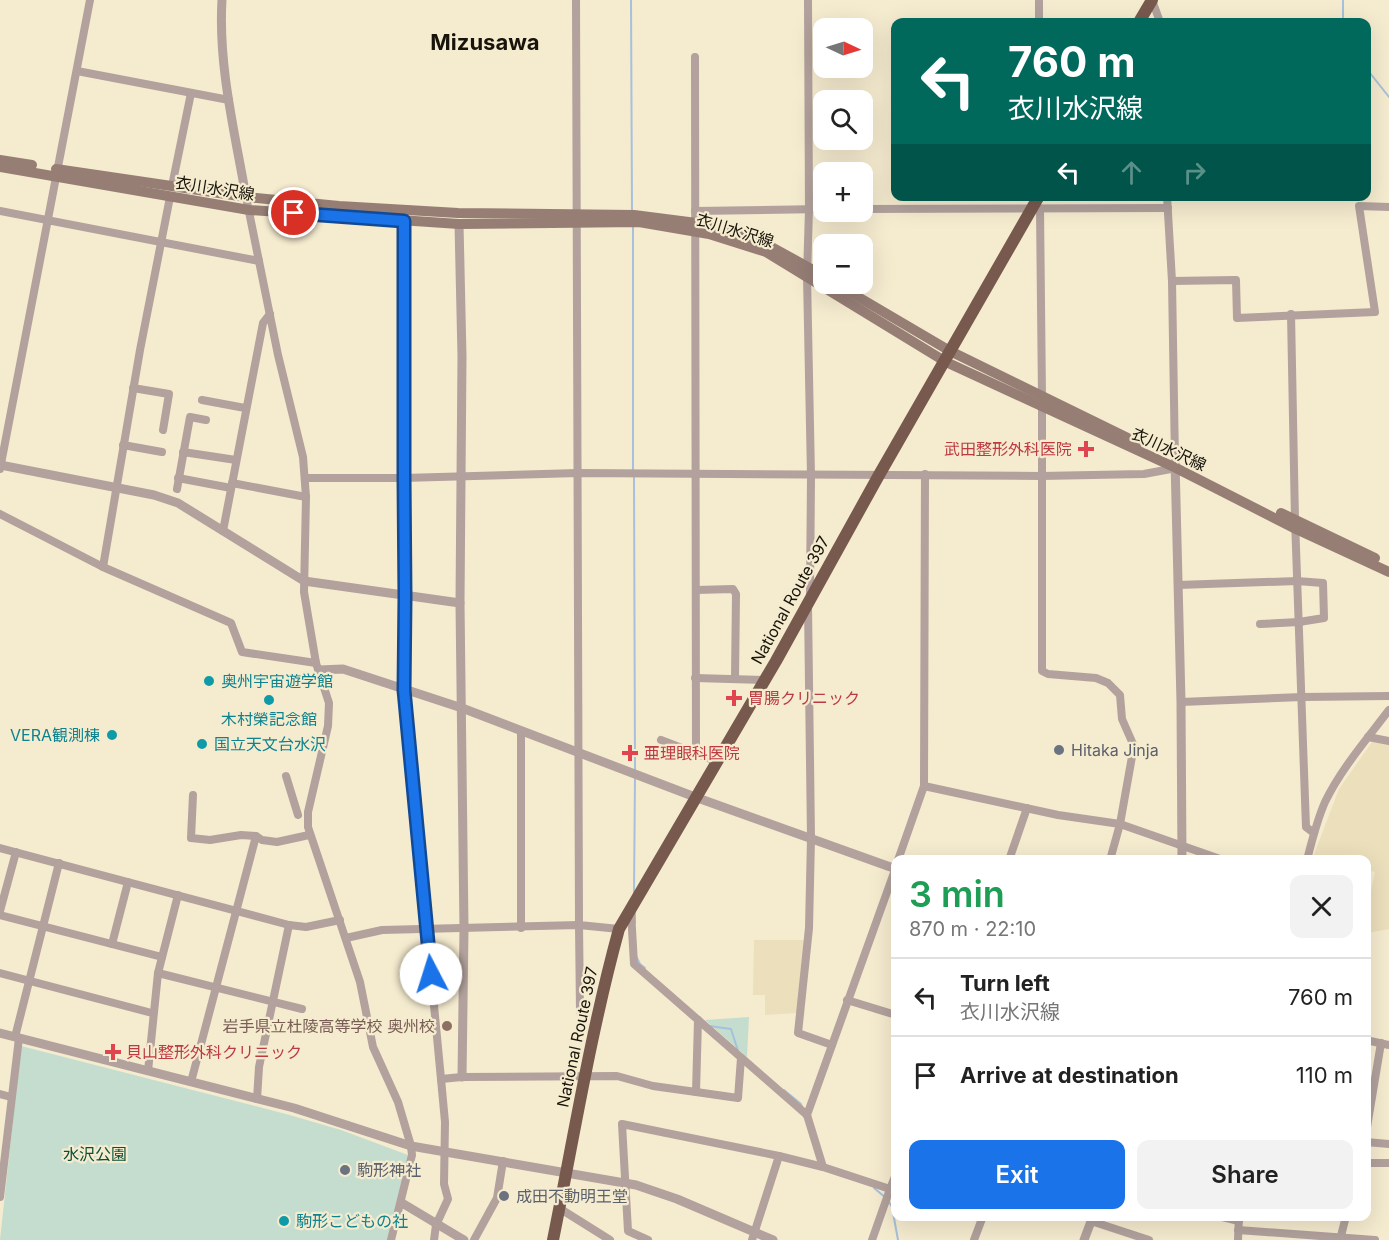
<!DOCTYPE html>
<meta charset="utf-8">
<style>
:root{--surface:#fff;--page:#f2f2f2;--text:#222;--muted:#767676;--line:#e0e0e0;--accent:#1a73e8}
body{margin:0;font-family:Inter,"Noto Sans JP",sans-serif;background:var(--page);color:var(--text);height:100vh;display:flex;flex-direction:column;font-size:22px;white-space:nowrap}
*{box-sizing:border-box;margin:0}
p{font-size:20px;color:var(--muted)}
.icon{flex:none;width:33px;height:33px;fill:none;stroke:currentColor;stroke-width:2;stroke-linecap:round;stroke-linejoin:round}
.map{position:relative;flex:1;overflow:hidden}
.side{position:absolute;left:891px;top:855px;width:480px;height:366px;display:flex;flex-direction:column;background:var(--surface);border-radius:12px;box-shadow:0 6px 24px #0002}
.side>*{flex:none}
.top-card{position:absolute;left:891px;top:18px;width:480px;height:183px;border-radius:12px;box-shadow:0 6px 24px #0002;background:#00695c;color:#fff;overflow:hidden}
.needle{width:39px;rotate:94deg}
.fabs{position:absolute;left:813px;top:18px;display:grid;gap:12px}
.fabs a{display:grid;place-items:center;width:60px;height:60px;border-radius:12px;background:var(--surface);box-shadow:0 6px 24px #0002;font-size:30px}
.pin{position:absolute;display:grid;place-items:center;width:51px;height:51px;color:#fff;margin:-26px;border:3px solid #fff;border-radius:50%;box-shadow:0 2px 6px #0007}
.me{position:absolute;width:66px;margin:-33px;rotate:355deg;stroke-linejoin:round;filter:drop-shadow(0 0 4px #0008)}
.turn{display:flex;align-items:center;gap:21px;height:126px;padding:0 18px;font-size:27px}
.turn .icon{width:78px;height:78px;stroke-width:2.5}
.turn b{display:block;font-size:42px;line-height:51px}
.lanes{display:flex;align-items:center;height:57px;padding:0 18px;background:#0003;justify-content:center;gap:30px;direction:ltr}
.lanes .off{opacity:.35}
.round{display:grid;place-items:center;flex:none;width:63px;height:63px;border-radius:12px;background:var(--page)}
.head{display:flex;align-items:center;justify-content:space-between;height:102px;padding:0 18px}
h1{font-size:36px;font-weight:600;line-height:45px;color:#1e9e55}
.cta{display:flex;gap:12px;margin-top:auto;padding:12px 18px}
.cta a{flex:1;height:69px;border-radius:12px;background:var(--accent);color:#fff;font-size:24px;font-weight:600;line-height:69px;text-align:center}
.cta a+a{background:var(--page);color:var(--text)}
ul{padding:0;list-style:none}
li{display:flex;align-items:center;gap:18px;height:78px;padding:0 18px;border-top:2px solid var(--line)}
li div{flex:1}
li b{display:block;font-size:22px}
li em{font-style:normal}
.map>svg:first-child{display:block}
.built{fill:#ecdfbc}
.green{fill:#c4ddcf}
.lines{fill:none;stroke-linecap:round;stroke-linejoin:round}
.stream{stroke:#a7c0db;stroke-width:2}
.minor{stroke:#b2a19c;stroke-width:8}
.tertiary{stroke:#b2a19c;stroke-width:9}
.secondary{stroke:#967e75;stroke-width:10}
.trunk{stroke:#78594e;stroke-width:12}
.route-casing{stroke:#114b97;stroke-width:15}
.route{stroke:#1a73e8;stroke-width:10}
.health-dot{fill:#e0444e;stroke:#f5ebcf;stroke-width:2}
.culture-dot{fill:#0f9aa8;stroke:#f5ebcf;stroke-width:2}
.worship-dot{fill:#6b7280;stroke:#f5ebcf;stroke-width:2}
.education-dot{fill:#8d6e63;stroke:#f5ebcf;stroke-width:2}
.labels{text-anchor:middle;stroke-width:4.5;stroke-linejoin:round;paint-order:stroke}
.street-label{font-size:16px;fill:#18140b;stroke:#f5ebcf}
.health-label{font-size:16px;fill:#be3a42;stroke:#f5ebcf;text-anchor:start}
.culture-label{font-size:16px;fill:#0d838f;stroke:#f5ebcf;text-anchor:start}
.worship-label{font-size:16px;fill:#5b616d;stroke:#f5ebcf;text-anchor:start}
.education-label{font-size:16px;fill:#785e54;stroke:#f5ebcf;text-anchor:end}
.park-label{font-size:16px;fill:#0b4f36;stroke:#f5ebcf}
.district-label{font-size:22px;font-weight:bold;fill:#18140b;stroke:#f5ebcf}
</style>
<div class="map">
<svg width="1389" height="1240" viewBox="0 0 1389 1240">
<rect width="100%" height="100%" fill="#f5ebcf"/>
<g class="built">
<polygon points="1372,742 1389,745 1389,929 1367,933 1367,912 1375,872 1367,870 1366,860 1312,860 1339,789"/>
<polygon points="754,940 805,940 797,1013 765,1015 765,995 753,995"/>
</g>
<g class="green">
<polygon points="749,1017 747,1057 705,1020"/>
<polygon points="21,1046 286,1114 341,1130 408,1155 389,1240 0,1240"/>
</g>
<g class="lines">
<g class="stream">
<polyline points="631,0 632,212"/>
<polyline points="1343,22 1343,0"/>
<polyline points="1366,68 1389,97"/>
<polyline points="633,227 633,470"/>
<polyline points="634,476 635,770"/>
<polyline points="634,893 635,776"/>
<polyline points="635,911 635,923"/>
<polyline points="636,956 640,964 645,968"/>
<polyline points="709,1026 731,1029 738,1051"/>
<polyline points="784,1090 801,1104 802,1107"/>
<polyline points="874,1188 886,1198"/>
<polyline points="889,1202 892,1207 898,1240"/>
</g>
<g class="minor">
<polyline points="576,0 579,925 619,929"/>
<polyline points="808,0 809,210 807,276 811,476 810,595"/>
<polyline points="1039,0 1039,22"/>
<polyline points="1152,0 1160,22"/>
<polyline points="695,57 696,754"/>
<polyline points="77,71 229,100"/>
<polyline points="172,186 191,93"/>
<polyline points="1167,196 1172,281 1175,461"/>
<polyline points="246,197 278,355 303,457 306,497 304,592 316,663 329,703 328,726 308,812 308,827 360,982 373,1047 398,1102 411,1146 412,1155 391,1240"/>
<polyline points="862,209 1168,208"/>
<polyline points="1040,209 1042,397"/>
<polyline points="0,211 259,261"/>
<polyline points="695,211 824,209"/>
<polyline points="404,221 403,478 406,597 404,690 441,1079 445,1122 444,1184 448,1199 436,1225 434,1240"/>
<polyline points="1172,281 1236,280 1237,318 1375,312 1359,206 1389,207"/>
<polyline points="1291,314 1295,520 1306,827 1314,833"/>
<polyline points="133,388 169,394 163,430"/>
<polyline points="202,400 245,408"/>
<polyline points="1042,407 1042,671 1048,674 1096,678 1108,683 1120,695 1122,719 1133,744 1133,751 1120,824 1110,860"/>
<polyline points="123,445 162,452"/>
<polyline points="183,452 236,460"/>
<polyline points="0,469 90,0"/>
<polyline points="178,478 231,488"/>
<polyline points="306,478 403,478 578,473 1041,476 1144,474 1176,468"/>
<polyline points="232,483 306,497"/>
<polyline points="177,489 190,417 206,420"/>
<polyline points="0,514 103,567 231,623 242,652 316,663"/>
<polyline points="223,531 263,323 270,314"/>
<polyline points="103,567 140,350 170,197"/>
<polyline points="1178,585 1297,581 1323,583 1324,618 1299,622 1260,624"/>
<polyline points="696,590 733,589 736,594 735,679"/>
<polyline points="808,606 811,838 809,928 798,1033 832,1045"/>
<polyline points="695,678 764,680"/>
<polyline points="1181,702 1302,697 1389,696"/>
<polyline points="521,731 521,928"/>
<polyline points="1368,737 1389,741"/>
<polyline points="661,740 716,761"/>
<polyline points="286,776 298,815"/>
<polyline points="924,786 1058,815 1120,824 1223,860"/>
<polyline points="193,795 191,838 210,840 241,835 256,836 262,840 277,842 309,835"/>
<polyline points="0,848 289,925 306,927 340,920"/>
<polyline points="898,860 924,786 925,474"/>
<polyline points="1009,860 1027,808"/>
<path d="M 1307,860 C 1312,840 1317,820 1325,802 C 1341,769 1367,739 1389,710"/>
<polyline points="0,911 16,852"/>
<polyline points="631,912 634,964 807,1115 823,1167 890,1189 872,1240"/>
<polyline points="0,915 162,957"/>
<polyline points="346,938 382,930 579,925 580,1011"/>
<polyline points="112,944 128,882"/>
<polyline points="0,973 152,1013"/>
<polyline points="158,973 302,1009"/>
<polyline points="847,1000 896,1015"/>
<polyline points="15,1037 59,863"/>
<polyline points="1366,1040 1389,1045"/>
<polyline points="148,1071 158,973 178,895"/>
<polyline points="441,1079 462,1077 617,1076 653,1086 696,1092 698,1020"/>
<polyline points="191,1082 256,836"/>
<polyline points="696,1092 738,1098 741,1058"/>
<polyline points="0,1094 11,1097"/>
<polyline points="257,1099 259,1067 289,925"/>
<polyline points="807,1115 896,867"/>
<polyline points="1366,1133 1381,1043"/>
<polyline points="1366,1142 1389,1144"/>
<polyline points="779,1156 823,1167"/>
<polyline points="1366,1163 1389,1163"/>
<polyline points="890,1189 896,1174"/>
<polyline points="0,1197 19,1038"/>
<polyline points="559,1208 610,1240"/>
<polyline points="1218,1216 1239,1221"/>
<polyline points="1091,1221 1149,1240"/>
<polyline points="1238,1230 1375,1240"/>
<polyline points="474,1240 497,1198 503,1161"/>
<polyline points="648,1240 628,1231 622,1124 779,1156 752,1240"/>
<polyline points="974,1240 983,1216"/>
<polyline points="1238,1240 1239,1216"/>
<polyline points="1340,1240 1346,1216"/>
</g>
<g class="tertiary">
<path d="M 222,0 C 218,66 235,133 246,197"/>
<polyline points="459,224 462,356 460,603 464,929 462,1077"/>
<polyline points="1175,461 1181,702 1182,860"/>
<polyline points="0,465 154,495 178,503 304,581 460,603"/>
<polyline points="319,670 343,669 462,708 695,797 896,869"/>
<polyline points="0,1033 294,1108 411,1146 636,1185 677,1199 773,1240"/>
<polyline points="402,1203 464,1240"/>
<polyline points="1084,1240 1093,1216"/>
</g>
<g class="secondary">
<polyline points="0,160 32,165"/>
<polyline points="0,167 249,210 459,224 639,222 709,234 766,252 946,362 1176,468 1296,529 1389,572"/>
<polyline points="56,169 246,197 339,206 458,213 634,215 712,225 768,245 824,276"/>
<polyline points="836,284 950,351 1138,443"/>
<polyline points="1281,513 1375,558"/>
</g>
<g class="trunk">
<polyline points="1139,22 1152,0"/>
<path d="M 553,1240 C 574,1136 591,1031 619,929 L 776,661 L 879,475 L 1039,196"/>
</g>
</g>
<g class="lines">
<defs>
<polyline id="route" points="294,213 404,221 404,478 405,597 404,690 431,974"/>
</defs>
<use href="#route" class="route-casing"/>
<use href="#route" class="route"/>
</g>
<g class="health-dot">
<path d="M1083 440h6v6h6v6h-6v6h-6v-6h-6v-6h6z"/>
<path d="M731 689h6v6h6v6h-6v6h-6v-6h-6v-6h6z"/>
<path d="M627 744h6v6h6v6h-6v6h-6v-6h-6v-6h6z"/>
<path d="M110 1043h6v6h6v6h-6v6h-6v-6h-6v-6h6z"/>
</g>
<g class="culture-dot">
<circle cx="209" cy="681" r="6"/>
<circle cx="269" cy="700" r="6"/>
<circle cx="112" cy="735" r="6"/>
<circle cx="202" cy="744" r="6"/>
<circle cx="284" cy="1221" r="6"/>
</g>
<g class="worship-dot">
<circle cx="1059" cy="750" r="6"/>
<circle cx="345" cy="1170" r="6"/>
<circle cx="504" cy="1196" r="6"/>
</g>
<circle class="education-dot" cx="447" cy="1026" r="6"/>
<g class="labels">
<g class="street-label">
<text transform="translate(215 188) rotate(9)" y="6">衣川水沢線</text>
<text transform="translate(735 230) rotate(17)" y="6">衣川水沢線</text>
<text transform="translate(1169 449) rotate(25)" y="6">衣川水沢線</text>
<text transform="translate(790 600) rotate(-61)" y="6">National Route 397</text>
<text transform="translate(577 1037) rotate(-78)" y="6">National Route 397</text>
</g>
<g class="health-label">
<text x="1072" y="455" text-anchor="end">武田整形外科医院</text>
<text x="748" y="704">胃腸クリニック</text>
<text x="644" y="759">亜理眼科医院</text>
<text x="126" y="1058">貝山整形外科クリニック</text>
</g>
<g class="culture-label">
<text x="221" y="687">奥州宇宙遊学館</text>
<text x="269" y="725" text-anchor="middle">木村榮記念館</text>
<text x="100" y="741" text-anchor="end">VERA観測棟</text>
<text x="214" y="750">国立天文台水沢</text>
<text x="296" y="1227">駒形こどもの社</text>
</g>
<g class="worship-label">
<text x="1071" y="756">Hitaka Jinja</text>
<text x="357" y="1176">駒形神社</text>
<text x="516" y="1202">成田不動明王堂</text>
</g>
<g class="education-label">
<text x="435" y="1032">岩手県立杜陵高等学校 奥州校</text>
</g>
<g class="park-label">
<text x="95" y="1160">水沢公園</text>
</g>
<g class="district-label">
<text x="485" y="50">Mizusawa</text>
</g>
</g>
</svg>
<div class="fabs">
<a><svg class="needle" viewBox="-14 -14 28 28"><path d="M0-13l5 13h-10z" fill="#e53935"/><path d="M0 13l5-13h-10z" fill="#767676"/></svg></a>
<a><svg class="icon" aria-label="search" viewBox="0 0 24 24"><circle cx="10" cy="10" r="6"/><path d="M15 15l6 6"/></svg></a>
<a>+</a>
<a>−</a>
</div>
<div class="pin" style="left:294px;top:213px;background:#d93025"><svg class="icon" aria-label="arrive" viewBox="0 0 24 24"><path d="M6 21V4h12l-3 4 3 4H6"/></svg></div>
<svg class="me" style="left:431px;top:974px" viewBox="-20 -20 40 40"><circle r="19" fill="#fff"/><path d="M0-13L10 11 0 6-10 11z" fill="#1a73e8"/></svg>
<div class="top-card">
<div class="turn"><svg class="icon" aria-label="left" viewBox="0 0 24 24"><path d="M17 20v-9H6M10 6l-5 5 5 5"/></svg><div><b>760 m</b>衣川水沢線</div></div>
<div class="lanes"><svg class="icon" aria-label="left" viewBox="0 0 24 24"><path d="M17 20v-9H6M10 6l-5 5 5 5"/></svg><svg class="icon off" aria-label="ahead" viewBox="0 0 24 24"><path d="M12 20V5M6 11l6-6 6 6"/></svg><svg class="icon off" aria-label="right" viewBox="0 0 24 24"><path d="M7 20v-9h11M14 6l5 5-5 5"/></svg></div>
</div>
<section class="side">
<div class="head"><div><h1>3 min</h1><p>870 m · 22:10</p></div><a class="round"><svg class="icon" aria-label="close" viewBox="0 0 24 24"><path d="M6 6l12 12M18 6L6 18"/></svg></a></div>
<ul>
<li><svg class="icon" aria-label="left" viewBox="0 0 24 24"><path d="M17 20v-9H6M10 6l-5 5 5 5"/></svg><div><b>Turn left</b><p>衣川水沢線</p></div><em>760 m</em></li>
<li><svg class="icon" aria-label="arrive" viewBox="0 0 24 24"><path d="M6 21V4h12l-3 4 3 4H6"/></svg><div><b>Arrive at destination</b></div><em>110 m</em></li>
</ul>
<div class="cta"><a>Exit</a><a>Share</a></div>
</section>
</div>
